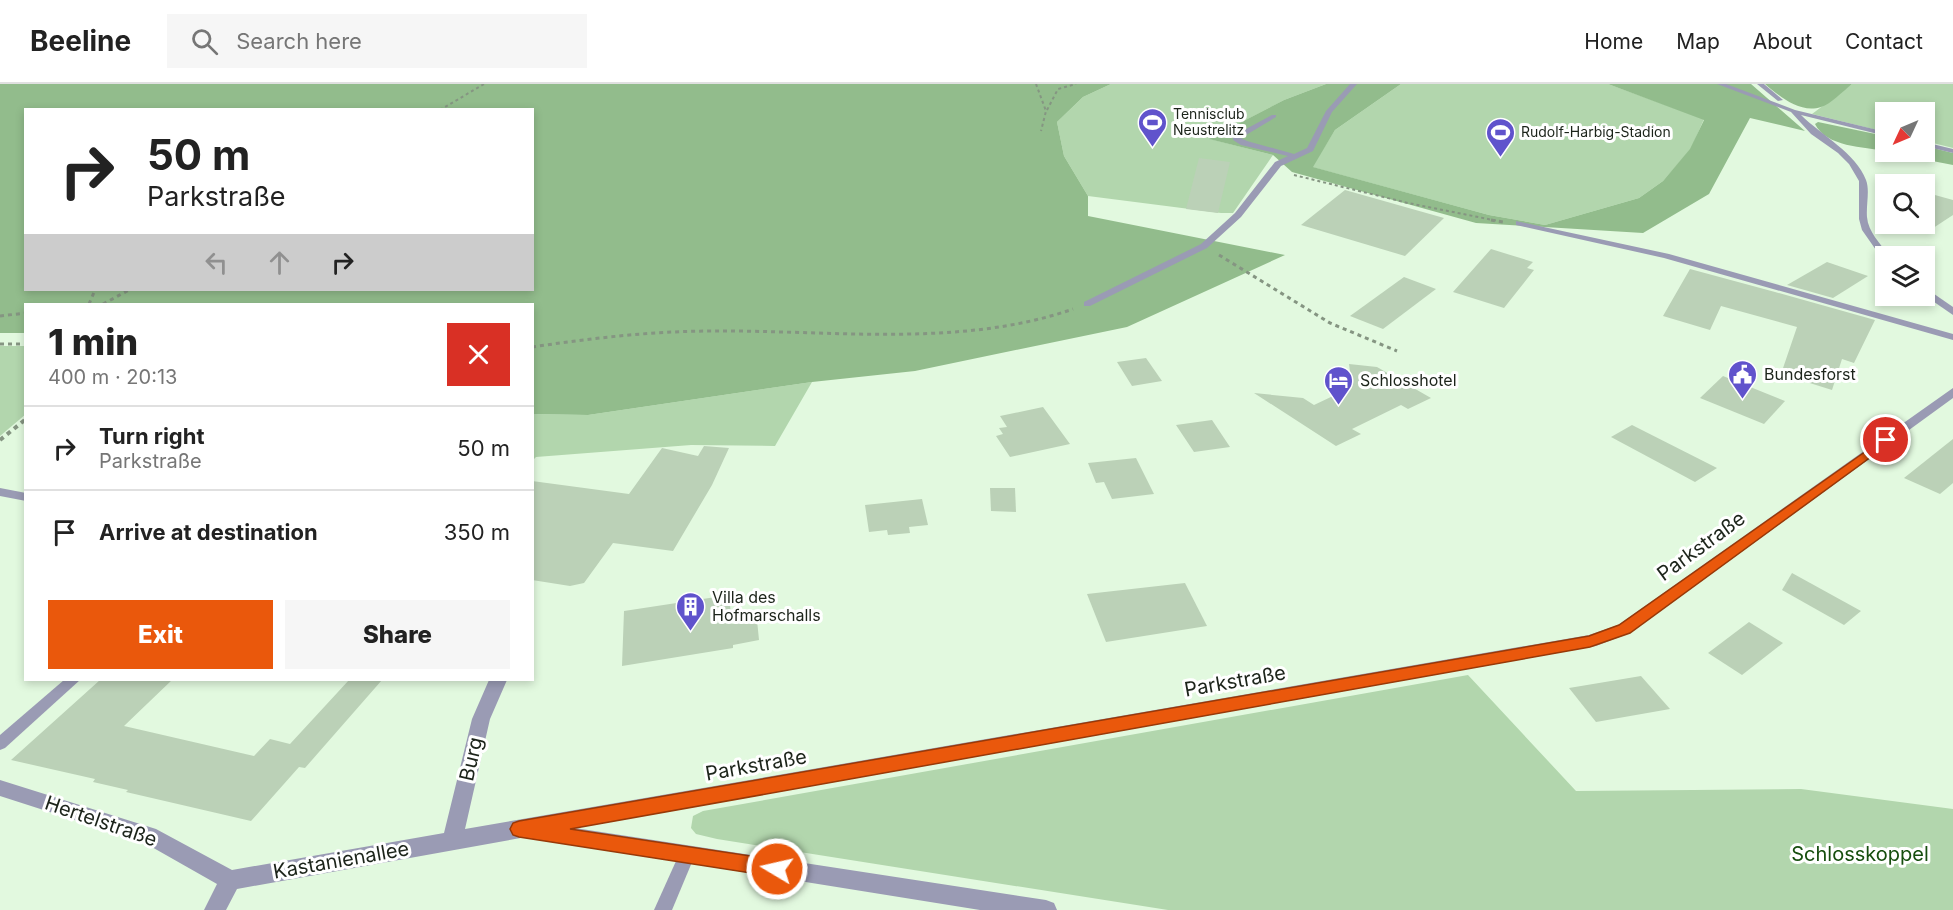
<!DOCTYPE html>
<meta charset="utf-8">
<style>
:root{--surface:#fff;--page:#f6f6f6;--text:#222;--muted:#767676;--line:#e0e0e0;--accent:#ea580c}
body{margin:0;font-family:Inter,sans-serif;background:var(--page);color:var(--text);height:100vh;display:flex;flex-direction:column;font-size:22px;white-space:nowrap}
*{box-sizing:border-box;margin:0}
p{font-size:20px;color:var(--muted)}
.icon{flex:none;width:33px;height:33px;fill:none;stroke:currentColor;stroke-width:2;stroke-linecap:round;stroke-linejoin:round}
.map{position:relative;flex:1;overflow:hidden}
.details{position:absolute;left:24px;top:219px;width:510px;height:378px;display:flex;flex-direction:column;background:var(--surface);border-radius:0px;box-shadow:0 3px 9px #0003}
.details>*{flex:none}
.hud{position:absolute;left:24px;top:24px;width:510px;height:183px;border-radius:0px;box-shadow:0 3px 9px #0003;background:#fff;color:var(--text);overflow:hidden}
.needle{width:39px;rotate:226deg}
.buttons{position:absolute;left:1875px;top:18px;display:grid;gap:12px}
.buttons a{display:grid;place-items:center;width:60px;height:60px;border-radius:0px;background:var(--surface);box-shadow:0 3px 9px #0003;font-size:30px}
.pin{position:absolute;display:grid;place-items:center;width:51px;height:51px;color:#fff;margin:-26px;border:3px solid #fff;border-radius:50%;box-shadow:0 2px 6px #0007}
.me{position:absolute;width:66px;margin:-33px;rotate:279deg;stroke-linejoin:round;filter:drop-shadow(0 0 4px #0008)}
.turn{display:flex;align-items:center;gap:21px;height:126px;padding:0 24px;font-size:27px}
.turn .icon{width:78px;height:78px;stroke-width:2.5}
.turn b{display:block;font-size:42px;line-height:51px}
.lanes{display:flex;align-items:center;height:57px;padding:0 24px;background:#0003;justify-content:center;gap:30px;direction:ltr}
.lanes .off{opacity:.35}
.round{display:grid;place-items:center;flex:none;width:63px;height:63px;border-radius:0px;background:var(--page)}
.overview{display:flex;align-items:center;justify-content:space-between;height:102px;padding:0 24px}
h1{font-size:36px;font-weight:800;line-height:45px}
.primary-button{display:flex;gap:12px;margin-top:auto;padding:12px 24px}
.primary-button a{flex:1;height:69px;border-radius:0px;background:var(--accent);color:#fff;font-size:24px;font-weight:800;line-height:69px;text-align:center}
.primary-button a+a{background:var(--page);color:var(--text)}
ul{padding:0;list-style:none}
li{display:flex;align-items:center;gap:18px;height:84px;padding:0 24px;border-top:2px solid var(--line)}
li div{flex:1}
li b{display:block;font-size:22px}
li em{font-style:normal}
header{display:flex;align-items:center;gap:36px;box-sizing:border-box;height:84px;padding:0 30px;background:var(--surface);border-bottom:2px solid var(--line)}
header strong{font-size:28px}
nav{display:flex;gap:33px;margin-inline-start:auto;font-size:21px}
.search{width:420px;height:54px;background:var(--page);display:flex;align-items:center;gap:15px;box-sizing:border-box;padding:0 21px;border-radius:0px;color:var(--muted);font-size:22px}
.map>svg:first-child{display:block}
.green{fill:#b2d6ad}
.forest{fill:#92bc8c;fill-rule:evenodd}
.building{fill:#bbd1b7}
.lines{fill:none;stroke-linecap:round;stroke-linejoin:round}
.path-far2{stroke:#859582;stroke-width:2;stroke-dasharray:3 3;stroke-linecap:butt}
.path-far1{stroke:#859582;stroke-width:3;stroke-dasharray:4 4;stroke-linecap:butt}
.path{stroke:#859582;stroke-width:4;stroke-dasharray:4.5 4.5;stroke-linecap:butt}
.service{fill:#9a9bb4;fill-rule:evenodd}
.minor{fill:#9a9bb4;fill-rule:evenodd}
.route{fill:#ea580c;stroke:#983908;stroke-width:1.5}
.labels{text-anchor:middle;stroke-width:6;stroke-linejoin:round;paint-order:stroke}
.far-poi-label{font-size:14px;fill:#1c241a;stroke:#fff;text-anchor:start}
.poi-label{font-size:16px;fill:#1c241a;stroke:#fff;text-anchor:start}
.near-street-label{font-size:20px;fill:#1c241a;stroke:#fff}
.near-park-label{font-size:20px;fill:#164e0e;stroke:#fff}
</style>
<header>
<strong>Beeline</strong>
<div class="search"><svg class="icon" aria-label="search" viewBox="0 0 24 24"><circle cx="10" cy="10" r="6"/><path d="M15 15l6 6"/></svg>Search here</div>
<nav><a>Home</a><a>Map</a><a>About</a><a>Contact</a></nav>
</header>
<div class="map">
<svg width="1953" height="826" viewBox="0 0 1953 826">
<rect width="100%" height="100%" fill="#e2f9df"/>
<g class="green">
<polygon points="1111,0 1326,0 1284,16 1210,55 1273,71 1233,129 1221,129 1088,112 1064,72 1057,38 1083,13"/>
<polygon points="1401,0 1608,0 1704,35 1691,65 1663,97 1639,114 1545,141 1489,131 1312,83 1335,46"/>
<polygon points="1852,0 1953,0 1953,64 1925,57 1924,28 1886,28 1885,48 1812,30"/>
<polygon points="0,262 25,262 26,330 0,352"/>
<polygon points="812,298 775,362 691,361 536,373 533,376 533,330 588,331"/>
<polygon points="1468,591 1576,707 1801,705 1953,725 1953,826 1168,826 717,755 696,750 691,744 693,732 703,727"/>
</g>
<g class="forest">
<path d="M 0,0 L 1111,0 L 1083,13 L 1057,38 L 1064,72 L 1088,112 L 1088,132 L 1285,171 L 1127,243 L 915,287 L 812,298 L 588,331 L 533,330 L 532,220 L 26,220 L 25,249 L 0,249 ZM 26,26 L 532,26 L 532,206 L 26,206 Z"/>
<polygon points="1326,0 1401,0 1335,46 1313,83 1489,131 1545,141 1639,114 1663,97 1690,65 1704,36 1608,0 1751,0 1805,47 1750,34 1709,110 1643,149 1476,139 1292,88 1273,71 1209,55 1284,16"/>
<path d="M 1765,0 L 1852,0 C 1843,7 1831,20 1821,23 C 1800,30 1779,12 1765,0 Z"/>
<path d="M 1818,38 L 1885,52 L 1886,67 C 1864,63 1826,63 1815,40 Z"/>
<polygon points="1925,62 1953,69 1953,81 1886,68 1924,68"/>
</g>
<g class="building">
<polygon points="1199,74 1230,78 1218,129 1186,125"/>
<polygon points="1345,106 1444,134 1405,172 1301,141"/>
<polygon points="1924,108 1953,116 1953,131 1924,150"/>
<polygon points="1491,165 1533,178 1527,184 1534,186 1504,224 1453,208"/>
<polygon points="1827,178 1868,192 1833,214 1787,201"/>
<polygon points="1690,185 1775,208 1875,236 1854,279 1842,275 1832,306 1781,290 1797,243 1721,222 1710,246 1663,232"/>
<polygon points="1404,193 1436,205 1383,245 1350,232"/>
<polygon points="1146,274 1162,297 1132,302 1117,278"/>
<polygon points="1349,280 1377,283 1431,314 1408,325 1401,321 1352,345 1361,350 1336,362 1254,309 1303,314 1314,321 1352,303"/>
<polygon points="1723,292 1785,317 1764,340 1700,314"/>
<polygon points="1043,323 1070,360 1010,373 996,352 1003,350 999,344 1007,343 1000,332"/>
<polygon points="1212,336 1230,363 1194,368 1176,341"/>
<polygon points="1632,341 1717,384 1695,398 1611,353"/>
<polygon points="1953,355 1953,399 1940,410 1904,394"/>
<polygon points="704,362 729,364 712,401 673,467 613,459 584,499 570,502 532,496 532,397 629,410 662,364 698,372"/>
<polygon points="1136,374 1154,410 1112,415 1104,398 1096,399 1088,379"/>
<polygon points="990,404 1015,404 1016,428 991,427"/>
<polygon points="922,415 928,441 909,443 910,449 888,451 887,446 869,448 865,421"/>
<polygon points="1792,489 1861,527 1844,541 1782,506"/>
<polygon points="1185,499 1207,542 1106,558 1087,510"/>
<polygon points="729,511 732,540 757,536 759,556 733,561 733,564 622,582 624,527"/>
<polygon points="1749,538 1783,559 1742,591 1708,569"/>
<polygon points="1641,592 1670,625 1596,638 1569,604"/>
<polygon points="100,596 172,596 124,642 254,672 270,655 290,660 349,596 382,596 305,684 299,683 251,737 126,708 128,706 93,698 95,695 11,676"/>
</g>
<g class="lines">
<g class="path-far2">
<polyline points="1036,0 1046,27 1041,47"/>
<polyline points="440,26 484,0"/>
<polyline points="1047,26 1058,5 1076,0"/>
<polyline points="1294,91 1408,119 1498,137"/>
</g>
<g class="path-far1">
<polyline points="1491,136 1503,138"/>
<polyline points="1219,171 1330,239 1397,267"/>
<polyline points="89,220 95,206"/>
<polyline points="103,220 129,206"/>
<polyline points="0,232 26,229"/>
<polyline points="0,260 26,260"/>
<path d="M 532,263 C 593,254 653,247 714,247 C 830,246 962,264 1073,225"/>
</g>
<polyline class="path" points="0,356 26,335"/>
<g class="service">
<polygon points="1350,0 1357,0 1332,28 1313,67 1281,82 1241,133 1207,164 1090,222 1084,222 1084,218 1201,160 1235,129 1275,78 1288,72 1241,61 1233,56 1233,52 1272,31 1276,31 1276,33 1241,54 1247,57 1294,70 1307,64 1326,27"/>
<path d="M 1717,0 L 1726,0 L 1795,26 L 1886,48 L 1886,52 L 1801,31 C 1821,51 1856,69 1866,96 C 1870,106 1866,121 1867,133 C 1868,148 1881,160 1889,172 L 1886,172 L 1886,177 L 1883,176 L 1862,146 L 1859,135 L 1859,97 L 1849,80 L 1838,69 L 1811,50 L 1791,28 Z"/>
<polygon points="1757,0 1764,0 1783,16 1778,17"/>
<polygon points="1924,58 1953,65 1953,69 1924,62"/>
<polygon points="1516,137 1669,170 1953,250 1953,256 1664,174 1516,141"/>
<polygon points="1924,203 1953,223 1953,231 1924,211"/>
<polygon points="0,404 26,409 26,417 0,412"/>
<polygon points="64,596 80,596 5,664 0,666 0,651"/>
<polygon points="687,763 693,766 695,771 672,826 654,826 681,766"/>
</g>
<polygon class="minor" points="1953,304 1953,314 1630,549 1596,562 575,744 1046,816 1054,819 1057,826 980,826 526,753 237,805 226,826 204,826 217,800 143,758 0,712 0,696 156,745 232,786 444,749 472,635 489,596 507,596 490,635 465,745 1589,551 1618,541"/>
</g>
<polygon class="route" points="1886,353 1892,356 1890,359 1630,549 1590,563 570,745 777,776 784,778 786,785 784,791 777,793 519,753 513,751 510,745 513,739 519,737 1589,552 1619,541"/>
<defs>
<symbol id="stadium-pin" viewBox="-11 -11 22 30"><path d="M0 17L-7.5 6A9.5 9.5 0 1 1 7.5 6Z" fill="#6053cc" stroke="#fff"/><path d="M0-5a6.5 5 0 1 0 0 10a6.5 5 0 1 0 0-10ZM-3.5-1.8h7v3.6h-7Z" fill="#fff"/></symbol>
<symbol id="civic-pin" viewBox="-11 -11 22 30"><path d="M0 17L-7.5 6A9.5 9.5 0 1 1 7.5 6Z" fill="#6053cc" stroke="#fff"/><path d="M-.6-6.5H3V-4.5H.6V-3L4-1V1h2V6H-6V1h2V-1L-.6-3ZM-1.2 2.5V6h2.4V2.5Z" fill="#fff"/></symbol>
<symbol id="hotel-pin" viewBox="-11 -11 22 30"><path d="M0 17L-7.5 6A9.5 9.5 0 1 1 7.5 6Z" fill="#6053cc" stroke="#fff"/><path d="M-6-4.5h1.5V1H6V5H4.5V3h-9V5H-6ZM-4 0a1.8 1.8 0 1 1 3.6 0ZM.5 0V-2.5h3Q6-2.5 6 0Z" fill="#fff"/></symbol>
<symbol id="building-pin" viewBox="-11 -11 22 30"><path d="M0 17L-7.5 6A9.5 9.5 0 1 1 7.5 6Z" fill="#6053cc" stroke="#fff"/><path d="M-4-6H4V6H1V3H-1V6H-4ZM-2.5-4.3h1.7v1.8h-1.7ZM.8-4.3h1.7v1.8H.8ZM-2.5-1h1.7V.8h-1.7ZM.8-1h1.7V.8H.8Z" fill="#fff"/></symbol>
</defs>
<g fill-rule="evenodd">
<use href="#stadium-pin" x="1136" y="22" width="33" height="45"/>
<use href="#stadium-pin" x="1484" y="32" width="33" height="45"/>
<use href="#civic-pin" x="1726" y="274" width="33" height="45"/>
<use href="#hotel-pin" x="1322" y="280" width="33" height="45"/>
<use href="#building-pin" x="674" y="506" width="33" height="45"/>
</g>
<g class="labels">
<g class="far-poi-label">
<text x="1173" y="35">Tennisclub<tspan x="1173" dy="16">Neustrelitz</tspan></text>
<text x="1521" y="53">Rudolf-Harbig-Stadion</text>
</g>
<g class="poi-label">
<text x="1764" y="296">Bundesforst</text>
<text x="1360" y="302">Schlosshotel</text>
<text x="712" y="519">Villa des<tspan x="712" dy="18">Hofmarschalls</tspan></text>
</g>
<g class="near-street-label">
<text transform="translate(1701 462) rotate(-36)" y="7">Parkstraße</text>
<text transform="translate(1235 597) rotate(-10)" y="7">Parkstraße</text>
<text transform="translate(471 675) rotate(-77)" y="7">Burg</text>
<text transform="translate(756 681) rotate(-10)" y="7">Parkstraße</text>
<text transform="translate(101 737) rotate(19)" y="7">Hertelstraße</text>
<text transform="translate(341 776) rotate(-10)" y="7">Kastanienallee</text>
</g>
<g class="near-park-label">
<text x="1860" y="777">Schlosskoppel</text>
</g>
</g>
</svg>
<div class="buttons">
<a><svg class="needle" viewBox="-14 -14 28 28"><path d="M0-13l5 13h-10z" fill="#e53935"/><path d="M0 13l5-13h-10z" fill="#767676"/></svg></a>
<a><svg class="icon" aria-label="search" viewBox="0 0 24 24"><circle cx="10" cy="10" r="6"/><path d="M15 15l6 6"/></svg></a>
<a><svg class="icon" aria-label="layers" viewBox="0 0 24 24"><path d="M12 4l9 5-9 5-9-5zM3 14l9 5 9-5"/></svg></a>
</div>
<div class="pin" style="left:1886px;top:356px;background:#d93025"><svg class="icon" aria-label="arrive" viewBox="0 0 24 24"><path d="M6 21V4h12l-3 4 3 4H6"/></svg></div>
<svg class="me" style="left:777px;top:785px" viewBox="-20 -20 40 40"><circle r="17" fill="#ea580c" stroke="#fff" stroke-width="3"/><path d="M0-11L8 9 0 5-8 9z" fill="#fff"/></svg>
<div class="hud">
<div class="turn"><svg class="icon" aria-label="right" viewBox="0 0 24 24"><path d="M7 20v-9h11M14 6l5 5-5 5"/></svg><div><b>50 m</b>Parkstraße</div></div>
<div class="lanes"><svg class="icon off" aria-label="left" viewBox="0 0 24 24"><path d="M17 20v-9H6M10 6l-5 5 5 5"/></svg><svg class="icon off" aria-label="ahead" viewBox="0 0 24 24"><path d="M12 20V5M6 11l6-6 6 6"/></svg><svg class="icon" aria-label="right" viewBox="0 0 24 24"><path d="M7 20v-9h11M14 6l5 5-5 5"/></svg></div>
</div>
<section class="details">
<div class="overview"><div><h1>1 min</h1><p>400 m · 20:13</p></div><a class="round" style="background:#d93025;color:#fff"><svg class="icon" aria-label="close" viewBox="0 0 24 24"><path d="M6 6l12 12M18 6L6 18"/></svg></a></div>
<ul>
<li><svg class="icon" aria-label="right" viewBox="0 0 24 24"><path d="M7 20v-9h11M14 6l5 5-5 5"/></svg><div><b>Turn right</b><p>Parkstraße</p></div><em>50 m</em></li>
<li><svg class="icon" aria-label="arrive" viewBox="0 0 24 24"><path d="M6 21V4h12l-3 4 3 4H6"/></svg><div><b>Arrive at destination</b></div><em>350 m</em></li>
</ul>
<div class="primary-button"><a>Exit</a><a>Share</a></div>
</section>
</div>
